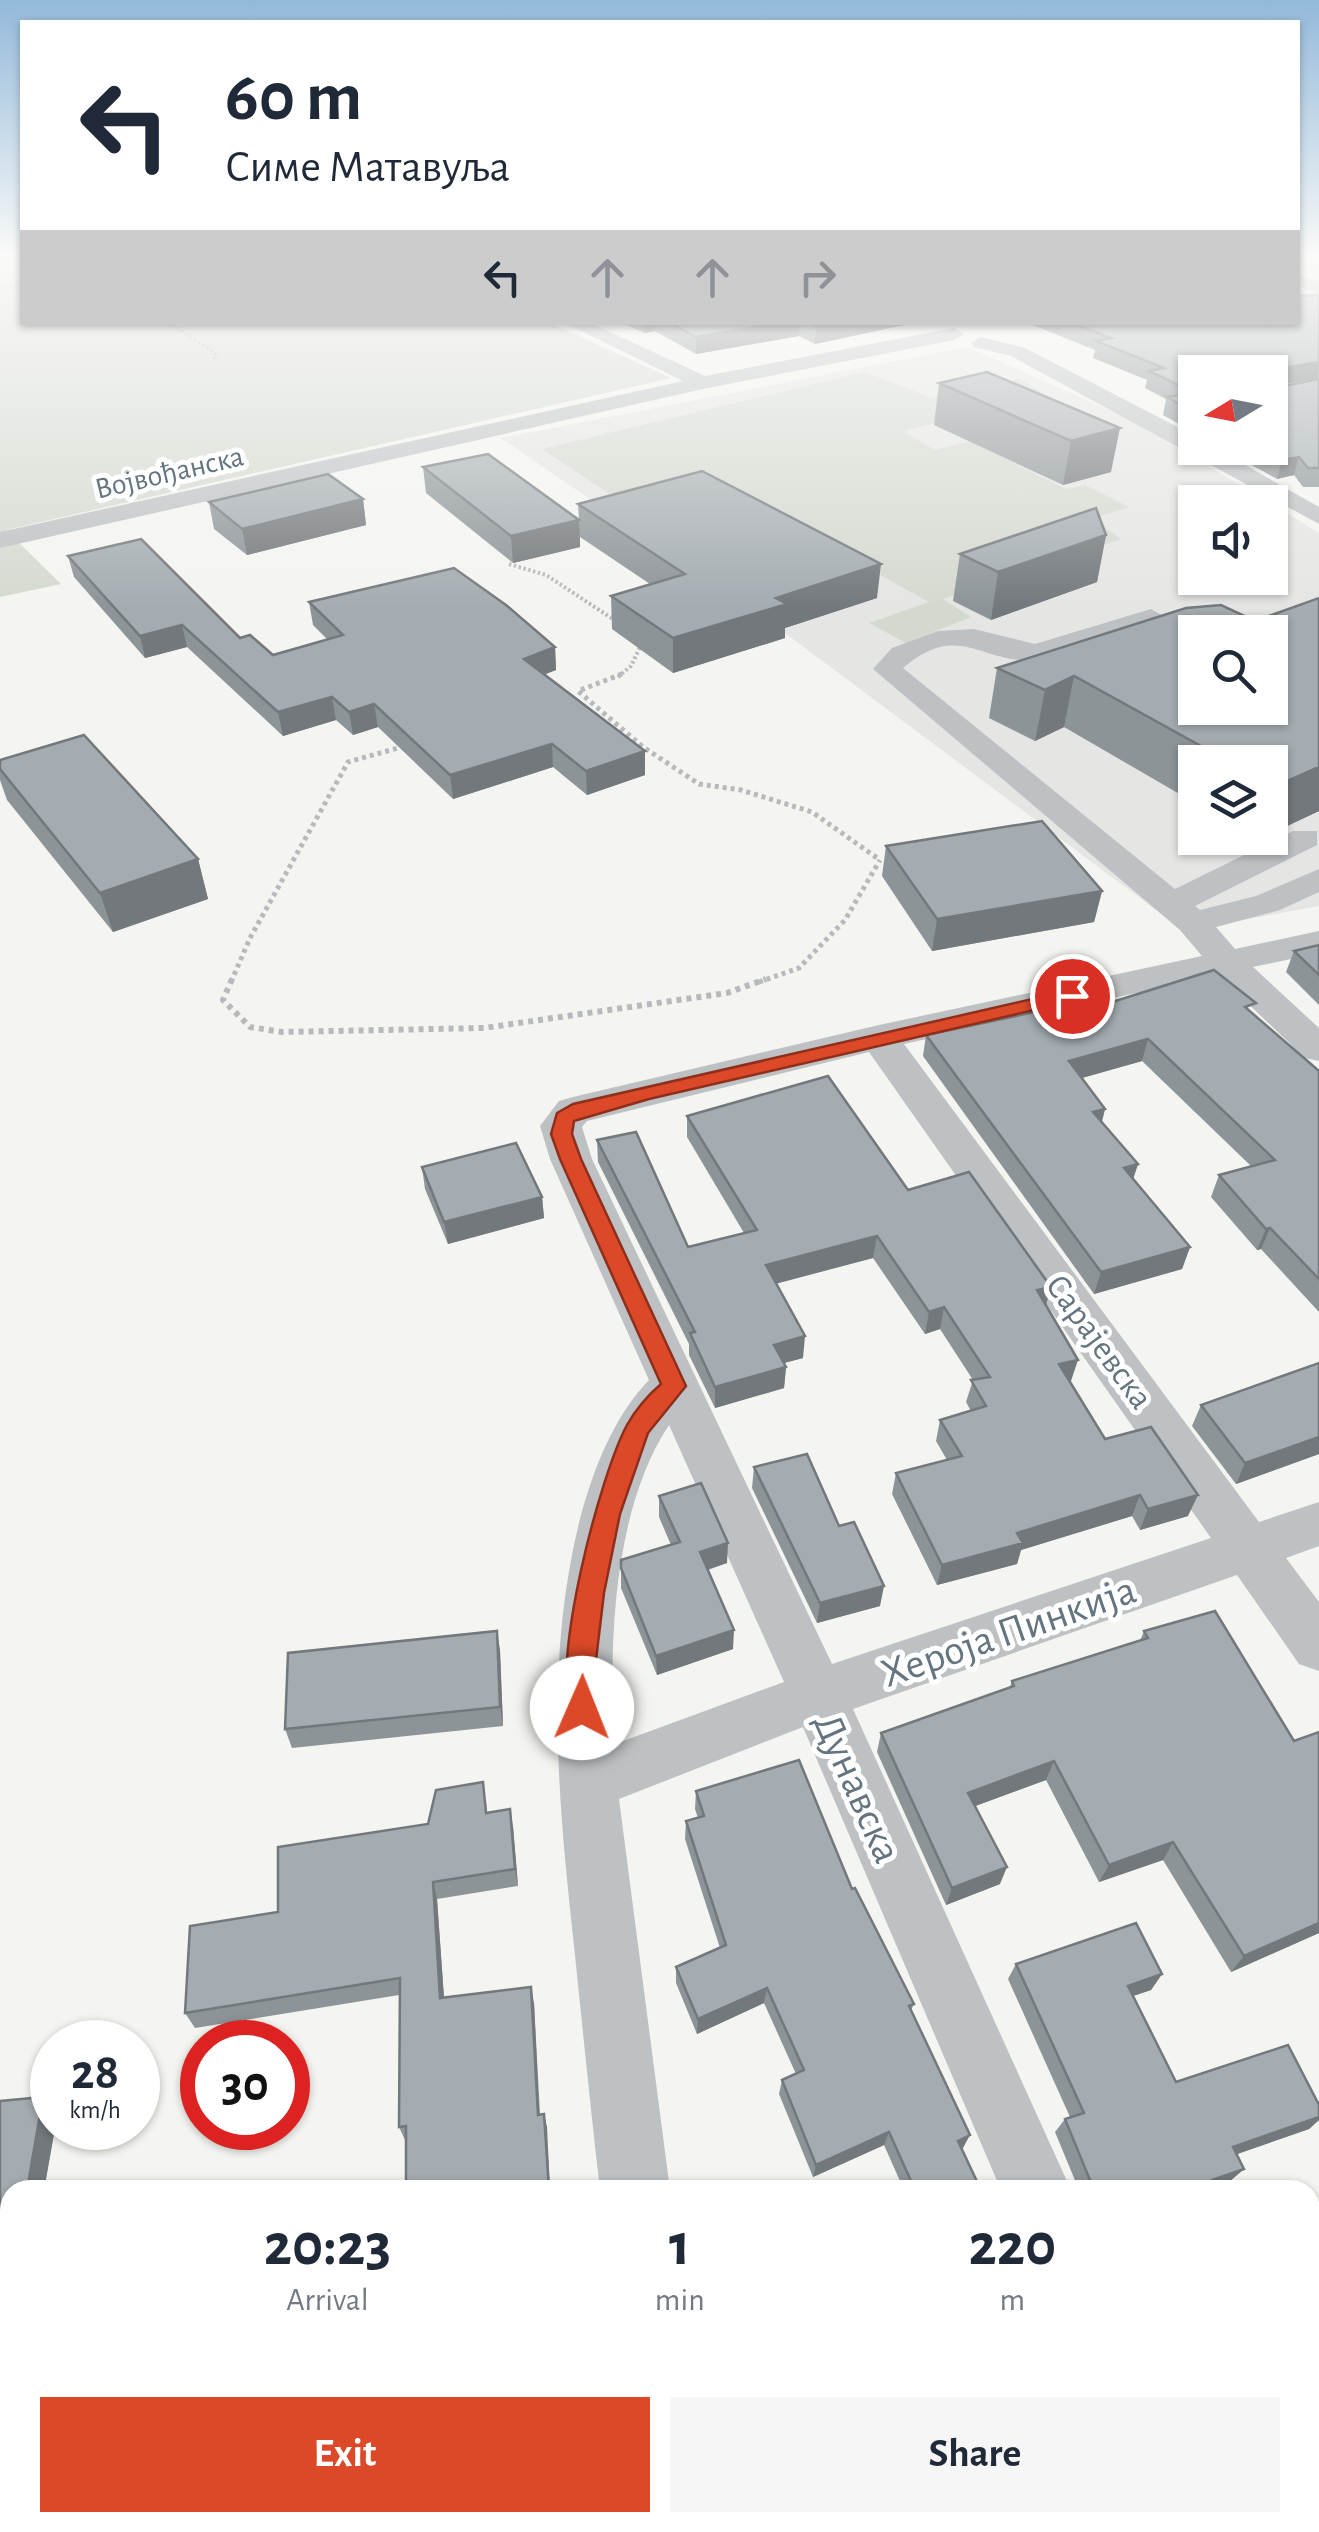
<!DOCTYPE html>
<meta charset="utf-8">
<style>
:root{--surface:#fff;--page:#f6f6f7;--text:#1f2937;--muted:#747a83;--accent:#dc4929}
body{margin:0;font-family:"Alegreya Sans",sans-serif;background:var(--page);color:var(--text);height:100vh;display:flex;flex-direction:column;font-size:38px;white-space:nowrap}
*{box-sizing:border-box;margin:0}
p{font-size:32px;color:var(--muted)}
.icon{flex:none;width:55px;height:55px;fill:none;stroke:currentColor;stroke-width:2;stroke-linecap:round;stroke-linejoin:round}
.map{position:relative;flex:1;overflow:hidden}
.details{position:absolute;left:0px;top:2180px;width:1320px;height:352px;display:flex;flex-direction:column;background:var(--surface);border-radius:30px 30px 0 0;box-shadow:0 2px 8px #0004}
.details>*{flex:none}
.banner{position:absolute;left:20px;top:20px;width:1280px;height:305px;border-radius:0px;box-shadow:0 2px 8px #0004;background:#fff;color:var(--text);overflow:hidden}
.needle{width:65px;rotate:260deg}
.fabs{position:absolute;left:1178px;top:355px;display:grid;gap:20px}
.fabs a{display:grid;place-items:center;width:110px;height:110px;border-radius:0px;background:var(--surface);box-shadow:0 2px 8px #0004;font-size:50px}
.speed{position:absolute;left:30px;top:2020px;display:flex;gap:20px;font-size:50px;font-weight:700;text-align:center}
.speed>*{display:grid;place-content:center;width:130px;height:130px;border-radius:50%;background:var(--surface);box-shadow:0 2px 8px #0004;line-height:1}
.speed small{font-size:25px;font-weight:400}
.speed .limit{border:15px solid #d22;background:#fff;color:#111}
.pin{position:absolute;display:grid;place-items:center;width:85px;height:85px;color:#fff;margin:-42px;border:5px solid #fff;border-radius:50%;box-shadow:0 2px 10px #0007}
.me{position:absolute;width:110px;margin:-55px;rotate:1deg;stroke-linejoin:round;filter:drop-shadow(0 0 8px #0008)}
.turn{display:flex;align-items:center;gap:35px;height:210px;padding:0 40px;font-size:45px}
.turn .icon{width:130px;height:130px;stroke-width:2.5}
.turn b{display:block;font-size:70px;line-height:85px}
.lanes{display:flex;align-items:center;height:95px;padding:0 40px;background:#0003;justify-content:center;gap:50px;direction:ltr}
.lanes .off{opacity:.35}
.eta{display:flex;justify-content:space-evenly;align-items:center;height:170px;text-align:center}
.eta b{font-size:60px;font-weight:700;line-height:70px}
.primary-button{display:flex;gap:20px;margin-top:auto;padding:20px 40px}
.primary-button a{flex:1;height:115px;border-radius:0px;background:var(--accent);color:#fff;font-size:40px;font-weight:700;line-height:115px;text-align:center}
.primary-button a+a{background:var(--page);color:var(--text)}
.map>svg:first-child{display:block}
.built{fill:#e5e6e4;fill-rule:evenodd}
.green{fill:#d4d9d0}
.lines{fill:none;stroke-linecap:round;stroke-linejoin:round}
.path-far3{stroke:#b7babc;stroke-width:2.5;stroke-dasharray:2.5 2.5;stroke-linecap:butt}
.path-far2{stroke:#b7babc;stroke-width:4;stroke-dasharray:2.5 2.5;stroke-linecap:butt}
.path-far1{stroke:#b7babc;stroke-width:5;stroke-dasharray:4 4;stroke-linecap:butt}
.path{stroke:#b7babc;stroke-width:6;stroke-dasharray:5 5;stroke-linecap:butt}
.minor{fill:#bdc1c4;fill-rule:evenodd}
.wall{fill:#8d9498;fill-rule:evenodd}
.shaded-wall{fill:#73787c}
.building{fill:#a4acb1;stroke:#73787c;stroke-width:2.5;fill-rule:evenodd}
.route{fill:#dc4929;stroke:#8f2f1b;stroke-width:2.5}
.labels{text-anchor:middle;stroke-width:10;stroke-linejoin:round;paint-order:stroke}
.far-street-label{font-size:30px;fill:#647580;stroke:#fff}
.street-label{font-size:35px;fill:#647580;stroke:#fff}
.near-street-label{font-size:42px;fill:#647580;stroke:#fff}
</style>
<div class="map">
<svg width="1319" height="2532" viewBox="0 0 1319 2532">
<rect width="100%" height="100%" fill="#f4f4f0"/>
<path class="built" d="M 967,347 L 1132,420 L 1268,502 L 1195,502 L 1195,578 L 1270,578 L 1270,503 L 1319,533 L 1319,906 L 1184,931 L 793,639 L 501,438 ZM 1195,632 L 1270,632 L 1270,708 L 1195,708 ZM 1195,762 L 1270,762 L 1270,838 L 1195,838 Z"/>
<g class="green">
<polygon points="0,256 22,256 22,322 550,323 671,378 6,530 61,584 0,597"/>
<polygon points="865,372 932,398 1020,379 1048,396 903,431 935,450 979,439 1021,467 1067,489 1085,485 1129,507 1092,519 1121,539 943,599 971,617 906,643 869,623 929,602 737,496 646,518 542,449"/>
</g>
<g class="lines">
<g class="path-far3">
<polyline points="0,289 22,283"/>
<polyline points="169,322 216,354 212,362"/>
</g>
<g class="path-far2">
<polyline points="124,471 143,481"/>
<polyline points="509,564 546,575 616,621"/>
<polyline points="618,677 631,666 641,645"/>
</g>
<g class="path-far1">
<polyline points="622,674 578,691 643,747 699,784 741,790 812,812 880,860"/>
<polyline points="231,982 250,938 348,762 405,746"/>
<polyline points="759,982 799,968 845,920 880,860"/>
</g>
<polyline class="path" points="232,979 223,1000 250,1027 282,1032 484,1028 727,993 766,979"/>
<g class="minor">
<polygon points="1298,275 1319,282 1319,294 1298,286"/>
<polygon points="563,322 589,322 705,376 954,328 964,334 954,340 703,389 0,548 0,532 683,381"/>
<polygon points="981,337 1025,348 1195,436 1195,448 1215,448 1319,507 1319,524 1011,356 974,347 971,343"/>
<path d="M 1151,609 L 1165,617 L 1161,623 C 1126,634 1069,658 1034,660 C 981,664 959,620 903,668 L 1175,889 L 1293,831 L 1317,831 L 1317,845 L 1195,906 L 1200,910 L 1256,896 L 1319,869 L 1319,892 L 1280,910 L 1216,927 L 1235,949 L 1319,931 L 1319,953 L 1253,967 L 1319,1028 L 1319,1061 L 1305,1058 L 1218,975 L 904,1044 L 1259,1522 L 1319,1502 L 1319,1546 L 1286,1558 L 1319,1602 L 1319,1671 L 1299,1664 L 1237,1575 L 853,1709 L 1071,2190 L 1001,2190 L 803,1727 L 619,1799 L 670,2190 L 600,2190 C 591,2112 583,2033 575,1955 C 559,1807 543,1662 581,1515 C 594,1468 614,1416 649,1380 L 550,1159 L 540,1126 L 559,1101 L 573,1097 L 879,1025 L 1202,956 L 1180,930 L 873,669 L 892,648 L 938,631 L 974,629 L 1035,644 ZM 869,1052 L 1211,1538 L 832,1664 L 592,1159 L 582,1127 L 587,1121 ZM 669,1425 L 784,1682 L 615,1744 C 608,1647 613,1509 669,1425 Z"/>
<polygon points="0,2462 10,2462 10,2522 40,2522 38,2529 0,2532"/>
<polygon points="1144,2522 1223,2522 1227,2532 1147,2532"/>
</g>
</g>
<g class="wall">
<path d="M 1319,295 L 1319,487 L 1303,487 L 1294,475 L 1277,479 L 1221,448 L 1270,448 L 1195,372 L 1195,433 L 1163,415 L 1166,399 L 1145,388 L 1147,380 L 1093,358 L 1095,350 L 1025,322 L 1298,322 ZM 1319,379 L 1275,388 L 1273,386 Z"/>
<polygon points="620,322 918,322 815,344 799,336 696,354 655,331 644,333"/>
<polygon points="987,372 1111,472 1063,485 934,425 939,383"/>
<polygon points="423,467 579,520 578,504 877,598 785,628 785,638 673,673 612,629 611,596 650,584 580,537 580,547 513,563 426,493"/>
<polygon points="363,499 366,525 247,555 214,529 209,502"/>
<polygon points="1106,535 1097,582 991,620 953,601 960,554"/>
<polygon points="68,556 273,655 328,640 313,625 309,602 555,647 556,670 544,674 645,751 645,775 587,795 553,767 453,799 378,727 353,735 336,720 283,736 187,647 145,658 74,577"/>
<polygon points="1319,598 1319,811 1270,834 1270,762 1195,762 1195,803 1064,727 1035,741 989,718 997,668 1255,621"/>
<polygon points="0,760 198,859 208,899 113,932 7,800 0,780"/>
<polygon points="886,846 1102,891 1094,922 932,951 882,876"/>
<polygon points="1319,945 1319,1005 1286,972 1294,951"/>
<polygon points="1090,1009 1252,1013 1319,1071 1319,1312 1261,1249 1257,1250 1211,1197 1219,1175 1251,1166 1142,1061 1082,1078 1105,1109 1102,1122 1138,1164 1133,1179 1190,1247 1182,1269 1094,1294 923,1056 926,1035"/>
<polygon points="687,1116 908,1190 1051,1287 1046,1305 1071,1381 1070,1382 1105,1439 1188,1516 1140,1530 1132,1516 1021,1550 1017,1564 937,1585 892,1494 896,1473 947,1460 936,1441 940,1420 971,1411 966,1402 973,1380 940,1329 925,1334 873,1258 776,1283 803,1358 784,1363 786,1367 784,1388 715,1408 689,1355 689,1344 598,1162 597,1140 688,1247 744,1233 687,1137"/>
<polygon points="422,1167 542,1197 544,1218 448,1244 425,1189"/>
<polygon points="1319,1363 1319,1454 1236,1484 1192,1426 1201,1405"/>
<polygon points="754,1467 839,1526 880,1606 817,1623 752,1488"/>
<polygon points="659,1496 727,1563 708,1570 733,1649 657,1675 621,1588 621,1568 671,1545 659,1517"/>
<polygon points="497,1631 500,1651 503,1726 292,1748 285,1729"/>
<polygon points="1144,1631 1319,1933 1231,1972 1163,1860 1099,1882 1046,1780 975,1806 1000,1884 946,1905 877,1752 881,1733 1010,1687 1012,1681 1140,1641"/>
<polygon points="696,1791 852,1889 914,2004 911,2010 963,2148 962,2149 981,2190 904,2190 884,2145 813,2177 779,2094 782,2080 796,2074 764,2003 697,2034 676,1983 676,1967 720,1948 685,1839 686,1821 698,1818 695,1809"/>
<polygon points="486,1801 487,1812 513,1827 518,1886 437,1899 444,1997 534,2003 540,2114 547,2127 405,2140 399,2127 399,1995 195,2028 185,2013 278,1912 428,1824"/>
<polygon points="1016,1964 1162,1974 1151,1990 1133,1996 1176,2082 1319,2105 1319,2120 1309,2129 1237,2154 1244,2169 1230,2181 1215,2187 1216,2190 1079,2190 1055,2132 1065,2119 1070,2117 1008,1979"/>
<polygon points="43,2097 52,2106 52,2128 55,2128 44,2190 10,2190 10,2313 0,2314 0,2101"/>
<polygon points="1319,2480 1319,2532 1230,2532 1227,2522 1310,2522 1310,2484"/>
</g>
<g class="shaded-wall">
<polygon points="644,322 655,322 655,331 644,333"/>
<polygon points="785,322 800,322 799,336 696,354 696,337"/>
<polygon points="838,322 918,322 815,344 816,327"/>
<polygon points="1319,362 1318,378 1270,387 1272,370"/>
<polygon points="1120,428 1111,472 1063,485 1071,441"/>
<polygon points="1299,457 1294,475 1277,479 1282,460"/>
<polygon points="363,499 366,525 247,555 242,529"/>
<polygon points="579,520 580,547 513,563 511,536"/>
<polygon points="1106,535 1097,582 991,620 998,572"/>
<polygon points="881,564 877,598 785,628 785,638 673,673 673,638 776,598"/>
<polygon points="182,625 187,647 145,658 140,636"/>
<polygon points="555,647 556,670 526,682 524,659"/>
<polygon points="1074,676 1064,727 1035,741 1045,690"/>
<polygon points="332,697 336,720 283,736 278,712"/>
<polygon points="374,704 378,727 353,735 349,712"/>
<polygon points="552,744 553,767 453,799 450,775"/>
<polygon points="645,751 645,775 587,795 586,771"/>
<polygon points="1319,767 1319,811 1270,834 1270,801 1274,787"/>
<polygon points="198,859 208,899 113,932 100,893"/>
<polygon points="1102,891 1094,922 932,951 937,919"/>
<polygon points="1148,1039 1142,1061 1064,1083 1069,1061"/>
<polygon points="1105,1109 1099,1131 1093,1112"/>
<polygon points="1138,1164 1131,1185 1124,1168"/>
<polygon points="542,1197 544,1218 448,1244 444,1222"/>
<polygon points="1270,1228 1261,1249 1257,1250 1266,1229"/>
<polygon points="877,1236 873,1258 764,1287 766,1265"/>
<polygon points="1190,1247 1182,1269 1094,1294 1101,1272"/>
<polygon points="1051,1287 1045,1308 1037,1290"/>
<polygon points="944,1307 940,1329 925,1334 929,1312"/>
<polygon points="805,1336 803,1358 772,1366 774,1345"/>
<polygon points="1078,1360 1071,1381 1052,1386 1059,1364"/>
<polygon points="786,1367 784,1388 715,1408 715,1387"/>
<polygon points="1319,1437 1319,1454 1236,1484 1245,1463"/>
<polygon points="1140,1495 1132,1516 1021,1550 1017,1564 937,1585 942,1565 1017,1533"/>
<polygon points="1198,1495 1188,1516 1140,1530 1148,1509"/>
<polygon points="728,1543 727,1563 699,1572 700,1552"/>
<polygon points="884,1586 880,1606 817,1623 820,1603"/>
<polygon points="734,1630 733,1649 657,1675 656,1656"/>
<polygon points="497,1631 500,1651 503,1726 500,1707"/>
<polygon points="1054,1761 1046,1780 962,1811 968,1793"/>
<polygon points="510,1809 513,1827 518,1886 515,1869"/>
<polygon points="1173,1842 1163,1860 1099,1882 1109,1865"/>
<polygon points="1007,1867 1000,1884 946,1905 952,1888"/>
<polygon points="433,1882 437,1899 445,2013 440,1998"/>
<polygon points="1319,1923 1319,1933 1231,1972 1244,1956"/>
<polygon points="1162,1974 1151,1990 1118,2001 1128,1986"/>
<polygon points="531,1987 534,2003 540,2128 538,2115"/>
<polygon points="767,1988 764,2003 697,2034 698,2019"/>
<polygon points="43,2097 52,2106 52,2128 55,2128 44,2190 27,2190"/>
<polygon points="544,2114 547,2127 550,2190 549,2190"/>
<polygon points="1319,2117 1319,2120 1309,2129 1220,2160 1233,2147"/>
<polygon points="889,2132 884,2145 813,2177 816,2165"/>
<polygon points="970,2135 963,2148 951,2154 958,2141"/>
<polygon points="1244,2169 1230,2181 1206,2190 1212,2180"/>
</g>
<g class="building">
<polygon points="1319,295 1319,362 1272,370 1271,384 1275,388 1319,379 1319,468 1308,468 1299,457 1282,460 1259,448 1270,448 1270,372 1195,372 1195,413 1167,397 1195,393 1149,371 1164,368 1096,341 1111,338 1070,322 1298,322 1298,296"/>
<polygon points="669,322 785,322 696,337"/>
<polygon points="806,322 838,322 816,327"/>
<polygon points="987,372 1120,428 1071,441 939,383"/>
<polygon points="488,454 579,520 511,536 423,467"/>
<polygon points="702,471 881,564 776,598 787,604 673,638 611,596 685,574 578,504"/>
<polygon points="328,474 363,499 242,529 209,502"/>
<polygon points="1096,508 1106,535 998,572 960,554"/>
<polygon points="141,539 240,638 250,635 273,655 343,635 309,602 454,568 506,605 555,647 524,659 645,751 586,771 552,744 450,775 374,704 349,712 332,697 278,712 182,625 140,636 68,556"/>
<path d="M 1319,598 L 1319,767 L 1274,787 L 1270,785 L 1270,762 L 1230,762 L 1074,676 L 1045,690 L 997,668 L 1186,608 L 1221,605 L 1255,621 ZM 1195,632 L 1270,632 L 1270,708 L 1195,708 Z"/>
<polygon points="84,735 198,859 100,893 0,769 0,760"/>
<polygon points="1042,821 1102,891 937,919 886,846"/>
<polygon points="1319,945 1319,975 1294,951"/>
<polygon points="1214,970 1256,1003 1245,1007 1319,1071 1319,1279 1270,1228 1266,1229 1219,1175 1275,1160 1148,1039 1069,1061 1105,1109 1093,1112 1138,1164 1124,1168 1190,1247 1101,1272 926,1035 1083,1002 1090,1009"/>
<polygon points="828,1076 908,1190 969,1172 1051,1287 1037,1290 1078,1360 1059,1364 1105,1439 1151,1427 1198,1495 1148,1509 1140,1495 1017,1533 1023,1543 942,1565 896,1473 962,1456 940,1420 986,1406 971,1380 990,1377 944,1307 929,1312 877,1236 766,1265 805,1336 774,1345 786,1367 715,1387 690,1333 695,1332 597,1140 636,1132 688,1247 757,1230 687,1116"/>
<polygon points="516,1143 542,1197 444,1222 422,1167"/>
<polygon points="1319,1363 1319,1437 1245,1463 1201,1405"/>
<polygon points="807,1454 839,1526 854,1522 884,1586 820,1603 754,1467"/>
<polygon points="701,1483 728,1543 700,1552 734,1630 656,1656 621,1568 621,1560 680,1542 659,1496"/>
<polygon points="1215,1611 1294,1741 1319,1732 1319,1923 1244,1956 1173,1842 1109,1865 1054,1761 968,1793 1007,1867 952,1888 881,1733 1014,1686 1012,1681 1148,1638 1144,1631"/>
<polygon points="497,1631 500,1707 285,1729 288,1653"/>
<polygon points="799,1760 852,1889 855,1888 914,2004 909,2006 970,2135 958,2141 981,2190 915,2190 889,2132 816,2165 782,2080 804,2070 767,1988 698,2019 676,1967 726,1945 686,1821 704,1816 696,1791"/>
<polygon points="483,1782 486,1813 510,1809 515,1869 433,1882 440,1998 531,1987 538,2115 544,2114 549,2190 406,2190 406,2126 399,2127 400,1978 185,2013 190,1926 278,1912 278,1847 428,1824 436,1790"/>
<polygon points="1136,1923 1162,1974 1128,1986 1176,2082 1288,2045 1319,2105 1319,2117 1233,2147 1244,2169 1212,2180 1216,2190 1094,2190 1065,2119 1084,2113 1016,1964"/>
<polygon points="43,2097 27,2190 10,2190 10,2290 8,2302 0,2303 0,2101"/>
<polygon points="1319,2482 1319,2532 1240,2532 1246,2530 1244,2522 1310,2522 1310,2486"/>
</g>
<linearGradient id="sky" x2="0" y2="1"><stop stop-color="#93b9da"/><stop offset="0.42" stop-color="#fafaf8"/><stop offset="1" stop-color="#fafaf8" stop-opacity="0"/></linearGradient>
<rect width="1319" height="610" fill="url(#sky)"/>
<path class="route" d="M 1072,990 L 1078,991 L 1078,1000 L 649,1099 L 574,1121 L 572,1134 L 581,1159 L 686,1386 L 648,1433 L 620,1514 L 604,1593 L 596,1660 L 596,1708 L 592,1718 L 582,1722 L 572,1718 C 549,1668 600,1475 627,1425 C 636,1409 647,1396 661,1384 L 560,1159 L 551,1134 L 557,1113 L 573,1104 Z"/>
<g class="labels">
<g class="far-street-label">
<text transform="translate(169 472) rotate(-13)" y="10">Војвођанска</text>
</g>
<g class="street-label">
<text transform="translate(1100 1341) rotate(54)" y="12">Сарајевска</text>
</g>
<g class="near-street-label">
<text transform="translate(1008 1630) rotate(-19)" y="15">Хероја Пинкија</text>
<text transform="translate(859 1787) rotate(66)" y="15">Дунавска</text>
</g>
</g>
</svg>
<div class="fabs">
<a><svg class="needle" viewBox="-14 -14 28 28"><path d="M0-13l5 13h-10z" fill="#e53935"/><path d="M0 13l5-13h-10z" fill="#747a83"/></svg></a>
<a><svg class="icon" aria-label="sound" viewBox="0 0 24 24"><path d="M4 9h4l5-4v14l-5-4H4zM17 9q2 3 0 6"/></svg></a>
<a><svg class="icon" aria-label="search" viewBox="0 0 24 24"><circle cx="10" cy="10" r="6"/><path d="M15 15l6 6"/></svg></a>
<a><svg class="icon" aria-label="layers" viewBox="0 0 24 24"><path d="M12 4l9 5-9 5-9-5zM3 14l9 5 9-5"/></svg></a>
</div>
<div class="speed"><div>28<small>km/h</small></div><div class="limit">30</div></div>
<div class="pin" style="left:1072px;top:996px;background:#d93025"><svg class="icon" aria-label="arrive" viewBox="0 0 24 24"><path d="M6 21V4h12l-3 4 3 4H6"/></svg></div>
<svg class="me" style="left:582px;top:1708px" viewBox="-20 -20 40 40"><circle r="19" fill="#fff"/><path d="M0-13L10 11 0 6-10 11z" fill="#dc4929"/></svg>
<div class="banner">
<div class="turn"><svg class="icon" aria-label="left" viewBox="0 0 24 24"><path d="M17 20v-9H6M10 6l-5 5 5 5"/></svg><div><b>60 m</b>Симе Матавуља</div></div>
<div class="lanes"><svg class="icon" aria-label="left" viewBox="0 0 24 24"><path d="M17 20v-9H6M10 6l-5 5 5 5"/></svg><svg class="icon off" aria-label="ahead" viewBox="0 0 24 24"><path d="M12 20V5M6 11l6-6 6 6"/></svg><svg class="icon off" aria-label="ahead" viewBox="0 0 24 24"><path d="M12 20V5M6 11l6-6 6 6"/></svg><svg class="icon off" aria-label="right" viewBox="0 0 24 24"><path d="M7 20v-9h11M14 6l5 5-5 5"/></svg></div>
</div>
<section class="details">
<div class="eta">
<div><b>20:23</b><p>Arrival</p></div>
<div><b>1</b><p>min</p></div>
<div><b>220</b><p>m</p></div>
</div>
<div class="primary-button"><a>Exit</a><a>Share</a></div>
</section>
</div>
